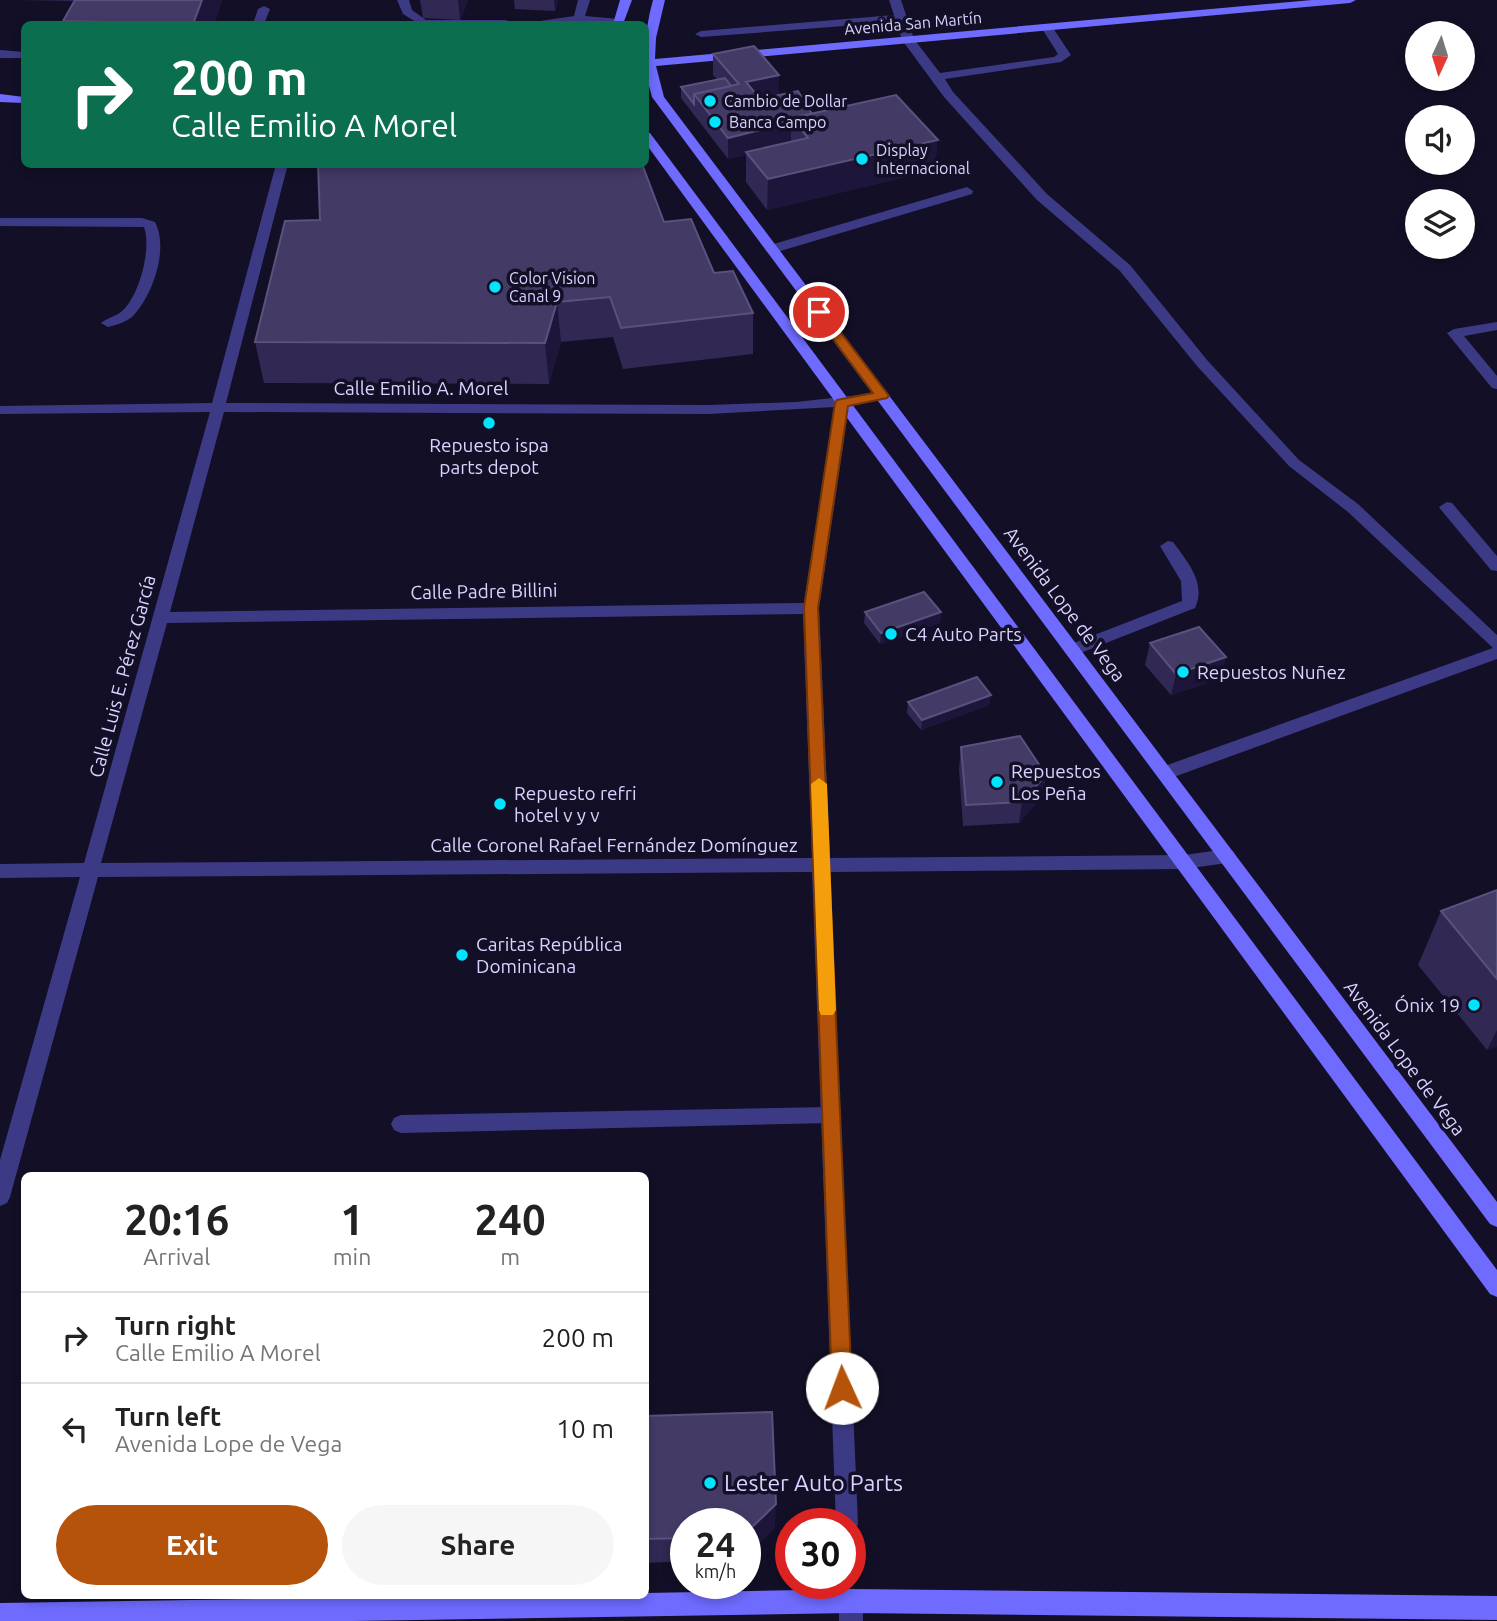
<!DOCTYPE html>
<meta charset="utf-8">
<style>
:root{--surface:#fff;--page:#f6f6f6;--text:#222;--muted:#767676;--line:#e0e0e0;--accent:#b45309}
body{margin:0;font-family:Ubuntu,sans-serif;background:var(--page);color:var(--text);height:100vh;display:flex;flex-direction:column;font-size:26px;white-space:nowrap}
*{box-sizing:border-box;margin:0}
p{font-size:23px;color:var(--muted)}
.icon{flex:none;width:38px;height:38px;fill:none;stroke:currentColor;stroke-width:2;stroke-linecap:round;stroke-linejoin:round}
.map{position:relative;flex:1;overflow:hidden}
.drawer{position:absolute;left:21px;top:1172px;width:628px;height:427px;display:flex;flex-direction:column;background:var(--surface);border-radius:10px;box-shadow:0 4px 10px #0003}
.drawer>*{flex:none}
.guide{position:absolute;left:21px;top:21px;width:628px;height:147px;border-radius:10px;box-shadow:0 4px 10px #0003;background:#0b6e4f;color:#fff;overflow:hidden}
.needle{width:46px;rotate:184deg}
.controls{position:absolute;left:1405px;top:21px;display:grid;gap:14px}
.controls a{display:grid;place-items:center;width:70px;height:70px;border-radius:50%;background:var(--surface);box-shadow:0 4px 10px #0003;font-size:35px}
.speed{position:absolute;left:670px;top:1508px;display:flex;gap:14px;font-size:35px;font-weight:700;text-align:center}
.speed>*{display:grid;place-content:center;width:91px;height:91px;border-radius:50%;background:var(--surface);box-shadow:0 4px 10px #0003;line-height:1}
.speed small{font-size:18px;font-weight:400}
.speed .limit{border:10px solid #d22;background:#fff;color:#111}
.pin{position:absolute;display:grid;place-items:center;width:60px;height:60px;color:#fff;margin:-30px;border:4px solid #fff;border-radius:50%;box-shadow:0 2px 7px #0007}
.me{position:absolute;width:77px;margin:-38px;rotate:358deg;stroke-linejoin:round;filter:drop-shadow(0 0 5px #0008)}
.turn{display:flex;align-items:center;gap:24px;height:147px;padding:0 35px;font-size:32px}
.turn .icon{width:91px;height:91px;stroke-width:2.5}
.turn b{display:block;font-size:49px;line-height:60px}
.eta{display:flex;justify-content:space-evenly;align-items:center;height:119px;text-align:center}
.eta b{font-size:42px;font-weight:700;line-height:49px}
.button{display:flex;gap:14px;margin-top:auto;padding:14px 35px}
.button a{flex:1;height:80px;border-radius:42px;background:var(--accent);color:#fff;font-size:28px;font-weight:700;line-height:80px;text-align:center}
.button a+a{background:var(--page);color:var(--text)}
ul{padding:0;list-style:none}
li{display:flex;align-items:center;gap:21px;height:91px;padding:0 35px;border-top:2px solid var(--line)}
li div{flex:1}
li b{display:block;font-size:26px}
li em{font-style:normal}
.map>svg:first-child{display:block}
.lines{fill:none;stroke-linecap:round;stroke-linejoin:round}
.lane{fill:#3d3a85;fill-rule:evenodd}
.street{fill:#3d3a85;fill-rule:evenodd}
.secondary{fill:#6f6bff;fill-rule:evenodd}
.wall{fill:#312854}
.shaded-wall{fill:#1d163a}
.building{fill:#433a66;stroke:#5a527e;stroke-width:2}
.route{fill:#b45309;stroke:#753606;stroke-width:2}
.slow{fill:#f59e0b}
.poi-dot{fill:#00e5ff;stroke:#130f26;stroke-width:2.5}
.labels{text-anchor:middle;stroke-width:7;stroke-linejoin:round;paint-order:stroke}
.far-street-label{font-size:16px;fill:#d9d4ff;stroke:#130f26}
.far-poi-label{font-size:16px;fill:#d9d4ff;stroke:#130f26;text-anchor:start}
.street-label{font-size:19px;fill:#d9d4ff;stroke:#130f26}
.poi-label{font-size:19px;fill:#d9d4ff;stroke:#130f26;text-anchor:start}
.near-poi-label{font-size:23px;fill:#d9d4ff;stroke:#130f26;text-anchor:start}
</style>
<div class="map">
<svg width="1497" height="1621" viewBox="0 0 1497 1621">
<rect width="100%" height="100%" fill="#130f26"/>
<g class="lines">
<g class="lane">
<polygon points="397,0 409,0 412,10 426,20 506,20 512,23 419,24 403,14"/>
<polygon points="578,0 590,0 585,16 619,19 625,22 623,24 534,24 540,21 574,16"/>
<polygon points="889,0 901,0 914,39 940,73 1054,57 1058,54 1041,27 1051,25 1071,55 1061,62 945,79 953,92 1047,194 1130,265 1207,360 1299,460 1358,504 1497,635 1497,659 1171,778 1159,778 1156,773 1159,768 1493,648 1348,512 1289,466 1197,366 1120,271 1037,200 944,97 902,40 896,22 701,37 695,34 701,31 894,15"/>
<polygon points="264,6 270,9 264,24 253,24 258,9"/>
<polygon points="0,50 24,52 24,58 0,58"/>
<polygon points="967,187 973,191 972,194 777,252 767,252 765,249 767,246"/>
<path d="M 0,218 L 142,218 L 155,222 C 169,248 153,295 133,316 C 127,322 116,325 108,327 L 101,323 C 107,318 114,317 121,312 C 139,298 152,248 144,227 L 0,226 Z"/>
<polygon points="1497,322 1497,330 1464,336 1497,376 1497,389 1492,388 1447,333 1454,329"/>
<polygon points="1447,502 1452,503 1497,556 1497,571 1491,570 1442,511 1439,507"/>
<path d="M 1168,541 L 1173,542 C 1187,561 1207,584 1195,608 L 1078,654 L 1066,654 L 1064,650 L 1066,646 L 1182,601 L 1181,581 L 1160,546 Z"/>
<polygon points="831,1107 838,1109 841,1115 838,1121 831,1123 401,1133 394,1130 391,1124 394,1118 401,1115"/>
<polygon points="851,1589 859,1593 863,1601 863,1621 839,1621 839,1601 843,1593"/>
</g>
<path class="street" d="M 276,164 L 288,164 L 226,403 L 709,405 L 796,402 L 887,392 L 887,398 L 849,405 L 819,608 L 830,858 L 1184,855 L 1227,849 L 1233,851 L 1236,856 L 1233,861 L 1227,863 L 1184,869 L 830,872 L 858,1524 L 855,1532 L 850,1534 L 850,1524 L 836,1524 L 812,872 L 98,877 L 10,1197 L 7,1203 L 0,1206 L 0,1160 L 80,877 L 0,878 L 0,864 L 84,863 L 210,412 L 0,414 L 0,406 L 212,403 ZM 834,407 L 804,603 L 170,612 L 224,412 L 709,414 ZM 803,614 L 812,858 L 101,863 L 167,623 Z"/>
<g class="secondary">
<polygon points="620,0 632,0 623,24 613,24"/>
<path d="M 653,0 L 665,0 L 656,38 L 655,59 L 1312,0 L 1356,0 L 1350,3 L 656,66 L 664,97 L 1497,1202 L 1497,1227 L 1490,1224 L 652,97 C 642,64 644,32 653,0 Z"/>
<polygon points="0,94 24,97 24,103 0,102"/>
<polygon points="646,132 650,133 1497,1270 1497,1297 1490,1294 646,144"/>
<polygon points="851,1589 1497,1596 1497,1620 851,1613 353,1621 0,1621 0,1603 437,1596 646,1596 646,1593"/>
</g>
</g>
<g class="wall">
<polygon points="19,0 222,0 214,24 64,24 63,21 74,1"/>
<polygon points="420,0 468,0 460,20 423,18"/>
<polygon points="514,0 558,0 555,11 515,9"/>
<polygon points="713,54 779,95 812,114 935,170 767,210 746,182 746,155 728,159 681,98 681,87 718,80 713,75"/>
<polygon points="320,220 664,222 753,313 753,354 623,369 613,337 561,342 549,384 264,383 255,342"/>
<polygon points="865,612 941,612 940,623 880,644 864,623"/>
<polygon points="1150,643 1226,657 1220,679 1171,695 1145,665"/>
<polygon points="991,695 989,705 921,730 907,713 908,702"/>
<polygon points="961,747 1046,775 1043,796 1019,823 963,826 959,769"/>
<polygon points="1497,890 1497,1046 1487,1050 1418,965 1441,911"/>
<polygon points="646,1416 775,1528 746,1556 746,1524 686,1524 686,1561 646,1563"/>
</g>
<g class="shaded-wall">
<polygon points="202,0 222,0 214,24 193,24"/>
<polygon points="458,0 468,0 460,20"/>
<polygon points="554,0 558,0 555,11"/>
<polygon points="779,75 779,96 746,103 746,82"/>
<polygon points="791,122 791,143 746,152 746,155 728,159 728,138"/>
<polygon points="938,140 935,170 767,210 768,179"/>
<polygon points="557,302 561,342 549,384 545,343"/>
<polygon points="941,612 940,623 880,644 881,633"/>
<polygon points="1226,657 1220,679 1171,695 1176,674"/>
<polygon points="991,695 989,705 921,730 922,720"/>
<polygon points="1046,775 1043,796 1019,823 1022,802"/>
<polygon points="1497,1030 1497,1046 1487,1050"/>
<polygon points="776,1504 775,1528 746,1556 746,1533"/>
</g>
<g class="building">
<polygon points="75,0 202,0 193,24 63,21"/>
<polygon points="754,46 779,75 746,82 760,99 798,91 812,114 792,118 791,122 728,138 694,94 739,84 713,54"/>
<polygon points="725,78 731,86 694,94 694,104 681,87"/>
<polygon points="896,95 938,140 768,179 746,152 808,138 792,118"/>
<polygon points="318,164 642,164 664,222 691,219 714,273 733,271 753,313 621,328 610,297 557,302 545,343 255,342 285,221 320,220"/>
<polygon points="924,592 941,612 881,633 865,612"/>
<polygon points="1199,627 1226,657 1176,674 1150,643"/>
<polygon points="977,677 991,695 922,720 908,702"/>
<polygon points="1020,736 1046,775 1022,802 966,805 961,747"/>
<polygon points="1497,890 1497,979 1441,911"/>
<polygon points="772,1412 776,1504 746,1533 746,1524 686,1524 686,1538 646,1539 646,1416"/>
</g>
<polygon class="route" points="819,308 823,309 889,396 887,398 848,406 818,608 852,1388 849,1394 842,1397 835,1394 832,1388 804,608 835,403 837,400 873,393 813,312"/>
<polygon class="slow" points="819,778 827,784 836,1010 833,1015 821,1015 819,1010 811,784"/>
<g class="poi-dot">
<circle cx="710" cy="101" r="7"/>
<circle cx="715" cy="122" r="7"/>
<circle cx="862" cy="159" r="7"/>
<circle cx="495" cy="287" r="7"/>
<circle cx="489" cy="423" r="7"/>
<circle cx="891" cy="634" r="7"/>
<circle cx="1183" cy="672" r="7"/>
<circle cx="997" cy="782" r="7"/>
<circle cx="500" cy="804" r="7"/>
<circle cx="462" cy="955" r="7"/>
<circle cx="1474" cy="1005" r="7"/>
<circle cx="710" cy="1483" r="7"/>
</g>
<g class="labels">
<g class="far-street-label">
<text transform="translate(913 23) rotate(-5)" y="6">Avenida San Martín</text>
</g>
<g class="far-poi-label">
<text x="724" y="107">Cambio de Dollar</text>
<text x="729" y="128">Banca Campo</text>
<text x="876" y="156">Display<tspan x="876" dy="18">Internacional</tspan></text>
<text x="509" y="284">Color Vision<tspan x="509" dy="18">Canal 9</tspan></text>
</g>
<g class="street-label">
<text x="421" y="395">Calle Emilio A. Morel</text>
<text transform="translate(484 591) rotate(-1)" y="7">Calle Padre Billini</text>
<text transform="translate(1065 604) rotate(53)" y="7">Avenida Lope de Vega</text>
<text transform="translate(122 676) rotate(-75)" y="7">Calle Luis E. Pérez García</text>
<text x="614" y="852">Calle Coronel Rafael Fernández Domínguez</text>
<text transform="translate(1405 1058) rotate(53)" y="7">Avenida Lope de Vega</text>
</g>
<g class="poi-label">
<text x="489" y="452" text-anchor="middle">Repuesto ispa<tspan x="489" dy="22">parts depot</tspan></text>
<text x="905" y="641">C4 Auto Parts</text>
<text x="1197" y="679">Repuestos Nuñez</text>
<text x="1011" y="778">Repuestos<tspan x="1011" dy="22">Los Peña</tspan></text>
<text x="514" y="800">Repuesto refri<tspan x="514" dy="22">hotel v y v</tspan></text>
<text x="476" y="951">Caritas República<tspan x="476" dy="22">Dominicana</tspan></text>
<text x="1460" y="1012" text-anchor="end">Ónix 19</text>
</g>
<g class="near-poi-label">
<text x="724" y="1491">Lester Auto Parts</text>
</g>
</g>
</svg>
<div class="controls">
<a><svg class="needle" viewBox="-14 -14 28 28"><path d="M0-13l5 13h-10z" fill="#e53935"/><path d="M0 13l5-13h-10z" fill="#767676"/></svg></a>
<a><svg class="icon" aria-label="sound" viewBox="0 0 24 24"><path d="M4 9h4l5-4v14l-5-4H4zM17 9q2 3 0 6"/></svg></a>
<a><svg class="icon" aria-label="layers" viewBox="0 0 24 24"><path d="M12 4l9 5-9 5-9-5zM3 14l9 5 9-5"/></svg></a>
</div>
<div class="speed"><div>24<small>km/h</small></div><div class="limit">30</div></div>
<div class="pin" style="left:819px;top:312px;background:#d93025"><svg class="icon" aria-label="arrive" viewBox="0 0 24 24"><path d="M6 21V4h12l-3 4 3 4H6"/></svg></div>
<svg class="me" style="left:842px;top:1388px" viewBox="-20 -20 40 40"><circle r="19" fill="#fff"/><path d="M0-13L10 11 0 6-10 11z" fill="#b45309"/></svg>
<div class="guide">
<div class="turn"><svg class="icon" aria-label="right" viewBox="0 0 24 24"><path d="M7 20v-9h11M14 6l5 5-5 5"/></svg><div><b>200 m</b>Calle Emilio A Morel</div></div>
</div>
<section class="drawer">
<div class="eta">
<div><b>20:16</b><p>Arrival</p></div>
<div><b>1</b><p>min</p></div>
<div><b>240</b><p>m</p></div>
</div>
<ul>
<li><svg class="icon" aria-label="right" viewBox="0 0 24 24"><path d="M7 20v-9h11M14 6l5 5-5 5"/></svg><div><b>Turn right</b><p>Calle Emilio A Morel</p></div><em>200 m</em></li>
<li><svg class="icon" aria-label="left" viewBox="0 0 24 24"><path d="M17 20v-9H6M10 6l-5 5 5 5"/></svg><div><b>Turn left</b><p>Avenida Lope de Vega</p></div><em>10 m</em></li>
</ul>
<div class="button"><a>Exit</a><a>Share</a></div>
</section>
</div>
